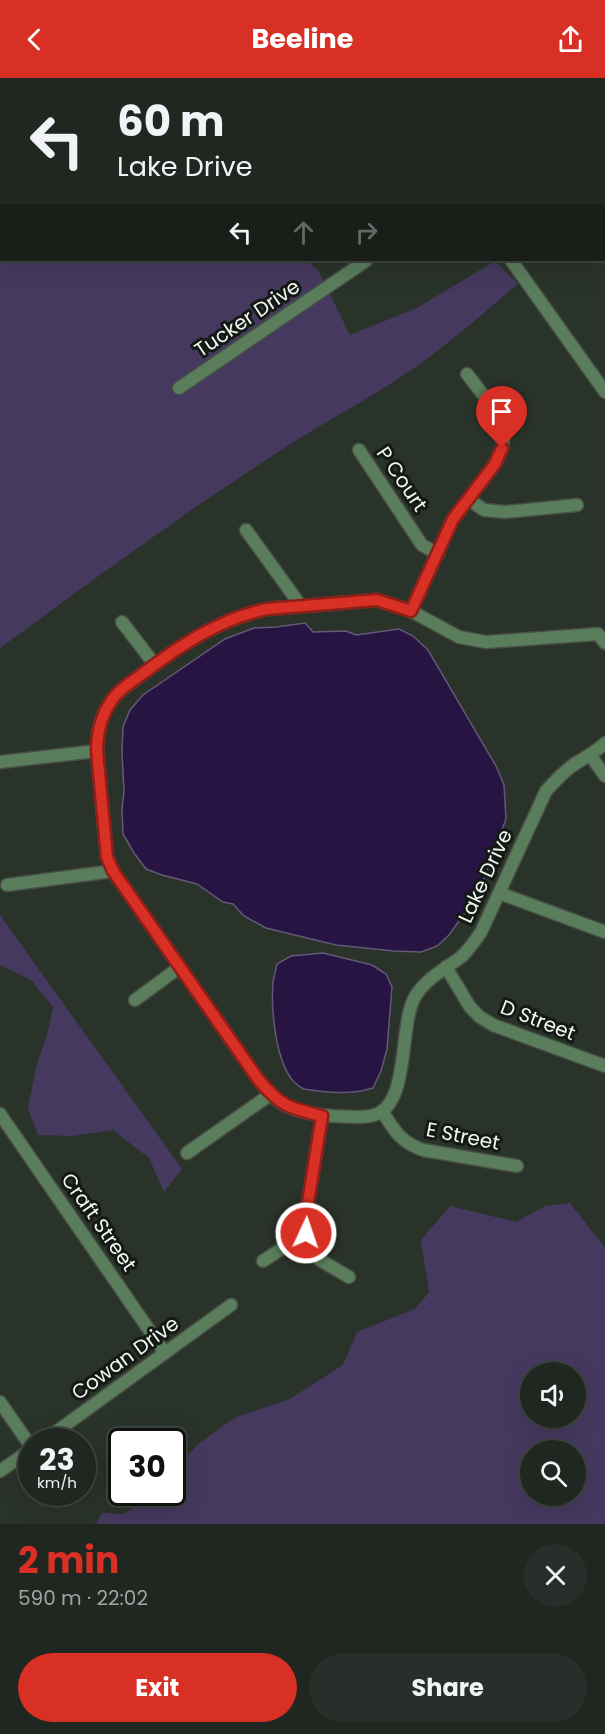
<!DOCTYPE html>
<meta charset="utf-8">
<style>
:root{--surface:#202620;--page:#282e29;--text:#f1f3f6;--muted:#a2a5a5;--line:#3d433e;--accent:#d93025}
body{margin:0;font-family:Poppins,sans-serif;background:var(--page);color:var(--text);height:100vh;display:flex;flex-direction:column;font-size:22px;white-space:nowrap}
*{box-sizing:border-box;margin:0}
p{font-size:20px;color:var(--muted)}
.icon{flex:none;width:33px;height:33px;fill:none;stroke:currentColor;stroke-width:2;stroke-linecap:round;stroke-linejoin:round}
.map{position:relative;height:1446px;overflow:hidden}
.details{display:flex;flex-direction:column;background:var(--surface);flex:1}
.details>*{flex:none}
.banner{position:absolute;left:0px;top:0px;width:606px;height:183px;box-shadow:0 6px 24px #0002,0 0 0 2px var(--line);background:#202620;color:var(--text);overflow:hidden}
.fabs{position:absolute;left:520px;top:1284px;display:grid;gap:12px}
.fabs a{display:grid;place-items:center;width:66px;height:66px;border-radius:50%;background:var(--surface);box-shadow:0 6px 24px #0002,0 0 0 2px var(--line);font-size:30px}
.speed{position:absolute;left:18px;top:1350px;display:flex;gap:12px;font-size:30px;font-weight:700;text-align:center}
.speed>*{display:grid;place-content:center;width:78px;height:78px;border-radius:50%;background:var(--surface);box-shadow:0 6px 24px #0002,0 0 0 2px var(--line);line-height:1}
.speed small{font-size:15px;font-weight:400}
.speed .limit{border:3px solid #111;border-radius:9px;background:#fff;color:#111}
.pin{position:absolute;display:grid;place-items:center;width:51px;height:51px;color:#fff;margin:-62px -26px;border-radius:50% 50% 50% 0;rotate:-45deg;box-shadow:0 0 6px #0007}
.pin .icon{rotate:45deg}
.me{position:absolute;width:66px;margin:-33px;rotate:3deg;stroke-linejoin:round;filter:drop-shadow(0 0 4px #0008)}
.turn{display:flex;align-items:center;gap:21px;height:126px;padding:0 18px;font-size:27px}
.turn .icon{width:78px;height:78px;stroke-width:2.5}
.turn b{display:block;font-size:42px;line-height:51px}
.lanes{display:flex;align-items:center;height:57px;padding:0 18px;background:#0003;justify-content:center;gap:30px;direction:ltr}
.lanes .off{opacity:.35}
.round{display:grid;place-items:center;flex:none;width:63px;height:63px;border-radius:32px;background:var(--page)}
.overview{display:flex;align-items:center;justify-content:space-between;height:102px;padding:0 18px}
h1{font-size:36px;font-weight:700;line-height:45px;color:var(--accent)}
.action{display:flex;gap:12px;margin-top:auto;padding:12px 18px}
.action a{flex:1;height:69px;border-radius:36px;background:var(--accent);color:#fff;font-size:24px;font-weight:700;line-height:69px;text-align:center}
.action a+a{background:var(--page);color:var(--text)}
header{display:flex;justify-content:space-between;align-items:center;height:78px;padding:0 18px;background:var(--accent);color:#fff;font-size:27px;font-weight:700}
.map>svg:first-child{display:block}
.green{fill:#45395f;fill-rule:evenodd}
.water{fill:#271443;stroke:#645877;stroke-width:1.5}
.lines{fill:none;stroke-linecap:round;stroke-linejoin:round}
.minor-casing{stroke:#464e46;stroke-width:15}
.minor{stroke:#5a7d5b;stroke-width:12}
.route-casing{stroke:#8d1f18;stroke-width:15}
.route{stroke:#d93025;stroke-width:10}
.labels{text-anchor:middle;stroke-width:6;stroke-linejoin:round;paint-order:stroke}
.street-label{font-size:20px;fill:#f1f7f1;stroke:#151915}
</style>
<header><svg class="icon" aria-label="back" viewBox="0 0 24 24"><path d="M15 5l-7 7 7 7"/></svg>Beeline<svg class="icon" aria-label="share" viewBox="0 0 24 24"><path d="M12 15V3M7 8l5-5 5 5M5 13v7h14v-7"/></svg></header>
<div class="map">
<svg width="605" height="1446" viewBox="0 0 605 1446">
<rect width="100%" height="100%" fill="#2a332a"/>
<g class="green">
<path d="M 0,108 L 2,108 L 2,182 L 306,182 L 318,192 L 350,257 L 417,230 L 495,183 L 518,206 C 483,235 449,266 411,292 C 370,321 325,343 283,371 C 186,433 93,502 0,570 Z"/>
<polygon points="0,837 182,1091 164,1114 149,1080 113,1052 73,1058 38,1057 28,1031 36,989 47,957 53,929 31,902 0,887"/>
<path d="M 570,1125 L 605,1170 L 605,1446 L 96,1446 L 102,1435 L 124,1436 L 154,1415 L 172,1414 L 173,1394 L 198,1366 L 236,1339 L 290,1321 L 343,1287 L 357,1254 L 415,1231 L 429,1214 L 421,1162 L 450,1128 L 516,1144 L 545,1128 ZM 531,1294 L 576,1294 L 576,1340 L 531,1340 ZM 531,1372 L 576,1372 L 576,1418 L 531,1418 Z"/>
</g>
<g class="water">
<polygon points="305,545 313,554 346,553 356,557 399,551 413,558 428,572 496,688 504,707 506,741 482,806 469,829 449,857 437,868 421,874 394,873 336,867 266,850 244,838 233,826 223,824 197,806 162,797 146,791 134,775 123,756 122,732 124,713 122,674 123,649 130,632 143,617 225,561 254,550 276,549"/>
<path d="M 323,875 L 372,887 L 386,896 L 392,909 L 387,971 L 381,993 L 373,1010 C 354,1016 337,1015 318,1013 C 314,1012 308,1012 304,1011 C 275,999 271,931 273,904 C 274,898 276,892 277,886 L 291,878 Z"/>
</g>
<g class="lines">
<defs>
<g id="minor">
<polyline points="383,0 384,2"/>
<polyline points="511,182 605,314"/>
<polyline points="179,310 367,182"/>
<polyline points="359,372 422,467 438,476"/>
<polyline points="468,421 484,432 505,434 577,427"/>
<polyline points="246,452 301,528"/>
<polyline points="411,533 453,441 495,386 502,370 504,359 498,336 467,296"/>
<polyline points="122,544 155,587"/>
<path d="M 605,565 L 598,556 L 486,564 L 459,559 L 411,533 L 377,522 L 267,531 C 219,541 179,568 141,597 C 130,606 117,613 110,625 C 100,639 97,656 97,673 L 107,779 L 113,793 L 258,1001 C 264,1008 269,1017 277,1022 C 292,1033 314,1037 333,1038 C 345,1038 362,1041 374,1037 C 411,1027 398,945 416,917 C 427,900 445,891 461,879 C 469,872 475,863 481,854 L 546,713 C 554,704 562,695 572,688 C 583,680 595,675 605,665"/>
<polyline points="590,677 605,698"/>
<polyline points="0,684 97,673"/>
<polyline points="7,807 113,793"/>
<polyline points="499,815 605,854"/>
<polyline points="446,889 470,929 480,939 493,947 605,988"/>
<polyline points="135,922 180,889"/>
<path d="M 382,1033 C 394,1052 400,1064 423,1072 L 517,1088"/>
<polyline points="0,1036 165,1275"/>
<polyline points="322,1038 305,1143 306,1155 320,1182 349,1199"/>
<polyline points="187,1075 271,1016"/>
<polyline points="263,1183 306,1155"/>
<polyline points="0,1324 32,1370"/>
<polyline points="42,1364 231,1227"/>
<polyline points="0,1393 32,1371"/>
</g>
</defs>
<use href="#minor" class="minor-casing"/>
<use href="#minor" class="minor"/>
</g>
<g class="lines">
<defs>
<path id="route" d="M 306,1155 L 305,1143 L 322,1038 C 289,1030 280,1028 258,1001 L 113,793 L 107,779 L 97,673 C 97,656 101,639 110,625 C 117,613 130,605 141,597 C 179,568 219,541 267,531 L 377,522 L 411,533 L 453,441 L 495,386 L 502,370"/>
</defs>
<use href="#route" class="route-casing"/>
<use href="#route" class="route"/>
</g>
<g class="labels">
<g class="street-label">
<text transform="translate(247 240) rotate(-34)" y="7">Tucker Drive</text>
<text transform="translate(402 401) rotate(56)" y="7">P Court</text>
<text transform="translate(485 798) rotate(-65)" y="7">Lake Drive</text>
<text transform="translate(538 942) rotate(21)" y="7">D Street</text>
<text transform="translate(463 1058) rotate(11)" y="7">E Street</text>
<text transform="translate(99 1144) rotate(55)" y="7">Craft Street</text>
<text transform="translate(125 1280) rotate(-36)" y="7">Cowan Drive</text>
</g>
</g>
</svg>
<div class="fabs">
<a><svg class="icon" aria-label="sound" viewBox="0 0 24 24"><path d="M4 9h4l5-4v14l-5-4H4zM17 9q2 3 0 6"/></svg></a>
<a><svg class="icon" aria-label="search" viewBox="0 0 24 24"><circle cx="10" cy="10" r="6"/><path d="M15 15l6 6"/></svg></a>
</div>
<div class="speed"><div>23<small>km/h</small></div><div class="limit">30</div></div>
<div class="pin" style="left:502px;top:370px;background:#d93025"><svg class="icon" aria-label="arrive" viewBox="0 0 24 24"><path d="M6 21V4h12l-3 4 3 4H6"/></svg></div>
<svg class="me" style="left:306px;top:1155px" viewBox="-20 -20 40 40"><circle r="17" fill="#d93025" stroke="#fff" stroke-width="3"/><path d="M0-11L8 9 0 5-8 9z" fill="#fff"/></svg>
<div class="banner">
<div class="turn"><svg class="icon" aria-label="left" viewBox="0 0 24 24"><path d="M17 20v-9H6M10 6l-5 5 5 5"/></svg><div><b>60 m</b>Lake Drive</div></div>
<div class="lanes"><svg class="icon" aria-label="left" viewBox="0 0 24 24"><path d="M17 20v-9H6M10 6l-5 5 5 5"/></svg><svg class="icon off" aria-label="ahead" viewBox="0 0 24 24"><path d="M12 20V5M6 11l6-6 6 6"/></svg><svg class="icon off" aria-label="right" viewBox="0 0 24 24"><path d="M7 20v-9h11M14 6l5 5-5 5"/></svg></div>
</div>
</div>
<section class="details">
<div class="overview"><div><h1>2 min</h1><p>590 m · 22:02</p></div><a class="round"><svg class="icon" aria-label="close" viewBox="0 0 24 24"><path d="M6 6l12 12M18 6L6 18"/></svg></a></div>
<div class="action"><a>Exit</a><a>Share</a></div>
</section>
